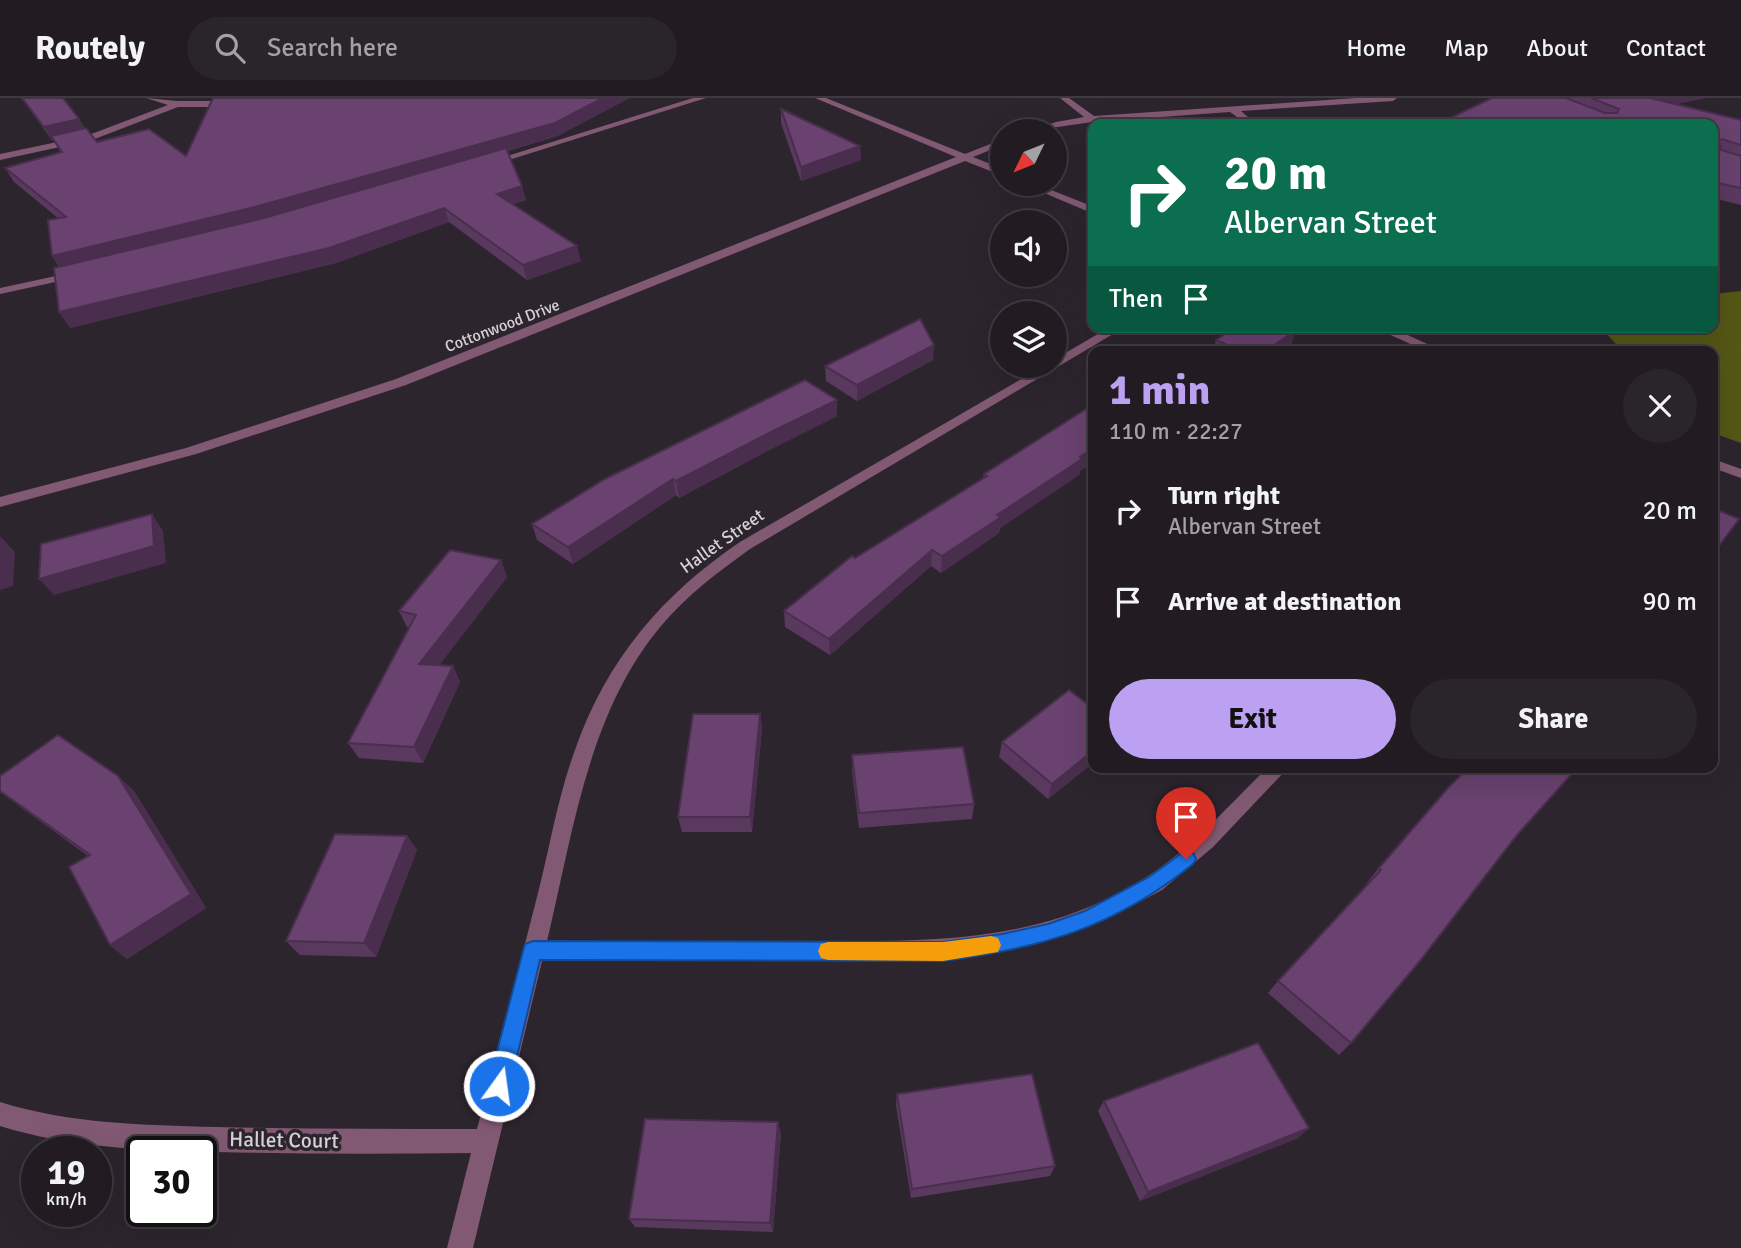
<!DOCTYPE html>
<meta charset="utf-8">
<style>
:root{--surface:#221c22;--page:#2a252a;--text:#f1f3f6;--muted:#a2a1a5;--line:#3f3a40;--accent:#bca0f2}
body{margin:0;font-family:Signika,sans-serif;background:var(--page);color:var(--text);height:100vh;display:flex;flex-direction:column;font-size:26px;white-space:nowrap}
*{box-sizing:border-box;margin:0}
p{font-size:23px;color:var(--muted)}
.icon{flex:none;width:38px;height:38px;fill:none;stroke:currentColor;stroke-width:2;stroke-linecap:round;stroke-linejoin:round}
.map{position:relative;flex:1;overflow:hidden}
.details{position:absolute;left:1088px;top:248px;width:630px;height:427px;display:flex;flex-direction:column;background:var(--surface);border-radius:14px;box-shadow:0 7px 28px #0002,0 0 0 2px var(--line)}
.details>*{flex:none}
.banner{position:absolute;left:1088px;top:21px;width:630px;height:214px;border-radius:14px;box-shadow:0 7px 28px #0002,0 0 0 2px var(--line);background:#0b6e4f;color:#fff;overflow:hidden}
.needle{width:46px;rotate:227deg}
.buttons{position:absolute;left:990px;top:21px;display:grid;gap:14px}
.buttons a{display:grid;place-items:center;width:77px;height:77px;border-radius:50%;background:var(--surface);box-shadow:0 7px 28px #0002,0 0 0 2px var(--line);font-size:35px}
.speed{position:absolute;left:21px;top:1038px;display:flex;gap:14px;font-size:35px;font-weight:700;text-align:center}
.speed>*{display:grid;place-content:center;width:91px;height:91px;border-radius:50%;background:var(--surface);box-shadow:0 7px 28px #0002,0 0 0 2px var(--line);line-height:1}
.speed small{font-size:18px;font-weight:400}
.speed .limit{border:4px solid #111;border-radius:10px;background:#fff;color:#111}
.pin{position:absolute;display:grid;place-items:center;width:60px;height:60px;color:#fff;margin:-72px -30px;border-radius:50% 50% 50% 0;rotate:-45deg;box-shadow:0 0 7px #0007}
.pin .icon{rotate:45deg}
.me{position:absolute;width:77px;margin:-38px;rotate:14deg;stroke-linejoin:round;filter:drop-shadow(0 0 5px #0008)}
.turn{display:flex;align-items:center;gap:24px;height:147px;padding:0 21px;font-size:32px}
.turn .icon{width:91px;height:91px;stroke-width:2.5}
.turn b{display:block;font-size:49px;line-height:60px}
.then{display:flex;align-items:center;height:66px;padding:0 21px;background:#0003;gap:14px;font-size:26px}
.round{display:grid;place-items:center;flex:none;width:74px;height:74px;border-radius:37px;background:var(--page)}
.headline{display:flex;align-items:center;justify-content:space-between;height:119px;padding:0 21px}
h1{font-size:42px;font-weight:700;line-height:52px;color:var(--accent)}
.button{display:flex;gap:14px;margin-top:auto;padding:14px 21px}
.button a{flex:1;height:80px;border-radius:42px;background:var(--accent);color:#111;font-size:28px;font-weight:700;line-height:80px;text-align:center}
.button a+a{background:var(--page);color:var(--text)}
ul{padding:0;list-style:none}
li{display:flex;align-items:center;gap:21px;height:91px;padding:0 21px}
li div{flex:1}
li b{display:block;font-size:26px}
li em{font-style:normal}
header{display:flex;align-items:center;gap:42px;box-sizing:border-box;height:98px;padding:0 35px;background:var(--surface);border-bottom:2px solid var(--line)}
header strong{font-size:33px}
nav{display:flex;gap:38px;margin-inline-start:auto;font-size:24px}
.search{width:490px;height:63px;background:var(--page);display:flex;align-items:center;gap:18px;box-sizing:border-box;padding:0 24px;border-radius:38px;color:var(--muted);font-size:26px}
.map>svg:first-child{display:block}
.forest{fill:#545716}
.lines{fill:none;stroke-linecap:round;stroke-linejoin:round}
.minor{fill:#825973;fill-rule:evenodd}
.wall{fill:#5a395f}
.shaded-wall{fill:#4a2e4e}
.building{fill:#69426f;stroke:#4a2e4e;stroke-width:2}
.route{fill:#1a73e8;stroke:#114b97;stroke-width:2}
.slow{fill:#f59e0b}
.labels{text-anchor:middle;stroke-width:7;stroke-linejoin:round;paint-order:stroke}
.far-street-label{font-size:16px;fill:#d6d0d6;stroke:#2d252e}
.street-label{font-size:18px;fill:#d6d0d6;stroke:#2d252e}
.near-street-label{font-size:21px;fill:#d6d0d6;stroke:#2d252e}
</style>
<header>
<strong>Routely</strong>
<div class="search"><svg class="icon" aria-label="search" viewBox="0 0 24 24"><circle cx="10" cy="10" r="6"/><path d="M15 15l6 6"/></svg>Search here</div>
<nav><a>Home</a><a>Map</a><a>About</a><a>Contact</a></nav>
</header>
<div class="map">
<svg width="1741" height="1150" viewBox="0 0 1741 1150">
<rect width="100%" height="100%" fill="#2d252e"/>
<polygon class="forest" points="1741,193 1741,345 1713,335 1713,254 1623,254 1605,234 1605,229 1713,229 1713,196"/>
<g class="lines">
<g class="minor">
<polygon points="146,0 177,3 233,3 237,6 233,9 178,9 92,42 0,62 0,56 86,38 168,7"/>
<polygon points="693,0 706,0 490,68 482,66"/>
<polygon points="815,0 826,0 965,56 1003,41 1003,47 973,59 1003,71 1003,78 965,63 406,287 196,356 0,409 0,399 186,350 396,281 956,59"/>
<polygon points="1060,0 1069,0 1094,18 1356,0 1397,0 1393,3 1241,13 1256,26 1247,26 1230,14 1092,24 1030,33 1056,24 1084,19"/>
<polygon points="1023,86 1036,86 1094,109 1094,116"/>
<polygon points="79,173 85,176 83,178 0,196 0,190"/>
<path d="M 1110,229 L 1125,229 L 750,451 C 718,474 687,497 661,528 C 588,615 573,735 547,843 C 629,843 710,843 791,843 C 915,843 1035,850 1145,780 C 1191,751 1228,708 1267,670 L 1288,670 L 1213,749 L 1162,792 L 1111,819 L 1037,846 L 942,863 L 542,863 L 473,1150 L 447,1150 L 471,1055 C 386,1056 301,1056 216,1054 C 142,1052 71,1050 0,1028 L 0,1004 C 71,1026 143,1027 216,1029 C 303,1031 390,1031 477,1031 C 498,952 518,873 538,795 C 550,748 558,698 575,652 C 607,561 662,497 740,444 L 1044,268 L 1055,268 L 1055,261 Z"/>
<polygon points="1373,229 1390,229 1445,254 1428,254"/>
<polygon points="1713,361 1741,371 1741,380 1713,370"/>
</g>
</g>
<g class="wall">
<polygon points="21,0 63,0 79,21 85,31 97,44 186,58 558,38 508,53 526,102 513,106 581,163 527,182 449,124 336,165 70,230 59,169 52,158 58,120 14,84 5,70 61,55 53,42 52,42"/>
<polygon points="1492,0 1705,0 1676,6 1741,22 1741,107 1713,100 1713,26 1438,26"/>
<polygon points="781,11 860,48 861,62 801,83 781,25"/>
<polygon points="1296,232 1291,247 1281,254 1213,254 1216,242"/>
<polygon points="933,262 857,303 826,283 825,268"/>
<polygon points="837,302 837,318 773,350 679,400 676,397 573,466 537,442 532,426"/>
<polygon points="1094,306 1094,364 1080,373 1079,377 1000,430 999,435 941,475 931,468 830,557 785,529 784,513 855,460 983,380 984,376"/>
<polygon points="501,462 507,479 439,567 453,568 460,584 423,665 359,660 348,645 410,529 407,529 399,513"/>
<polygon points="1094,611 1094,664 1048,701 999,659 1002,644"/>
<polygon points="760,616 762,631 752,734 682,734 678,719"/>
<polygon points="852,657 974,706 972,721 859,730 852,673"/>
<polygon points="0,678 118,678 134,693 206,810 127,861 110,847 88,758 0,694"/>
<polygon points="1517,737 1351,945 1339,957 1268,895 1278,883 1368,786 1367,785 1378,771"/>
<polygon points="407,738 417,752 376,859 300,857 286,843"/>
<polygon points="897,996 1055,1068 1050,1078 911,1100 896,1007"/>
<polygon points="1104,1003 1309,1030 1298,1040 1140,1103 1098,1013"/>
<polygon points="781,1035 773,1134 635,1129 629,1121"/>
</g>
<g class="shaded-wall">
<polygon points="603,0 630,0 558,38 261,124 62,173 52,158"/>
<polygon points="1652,0 1705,0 1643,13"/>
<polygon points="79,21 87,35 52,42 44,29"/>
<polygon points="860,48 861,62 801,83 801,69"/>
<polygon points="522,88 526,102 501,110 497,96"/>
<polygon points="444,110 449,124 336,165 70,230 59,214"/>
<polygon points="577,148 581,163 527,182 523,167"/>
<polygon points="1296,232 1291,247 1281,254 1264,254"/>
<polygon points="934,247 933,262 857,303 857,287"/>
<polygon points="837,302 837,318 773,350 679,400 676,383 771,334"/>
<polygon points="1094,350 1094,364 1080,373 1079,377 1000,430 999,435 941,475 942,458 997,417"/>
<polygon points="673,381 676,397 573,466 568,449"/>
<polygon points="152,416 163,433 166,465 54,497 39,481"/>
<polygon points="0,438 15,454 13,488 0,492"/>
<polygon points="932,452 931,468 830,557 829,541"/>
<polygon points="501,462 507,479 428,582 419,566"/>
<polygon points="453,568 460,584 423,665 414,649"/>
<polygon points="760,616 762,631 752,734 750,719"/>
<polygon points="1094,652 1094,664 1048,701 1052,686"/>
<polygon points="118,678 134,693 206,810 127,861 110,847"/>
<polygon points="407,738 417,752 376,859 364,845"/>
<polygon points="778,1024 781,1035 773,1134 770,1125"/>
<polygon points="1309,1030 1298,1040 1140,1103 1148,1094"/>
</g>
<g class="building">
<polygon points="22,0 63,0 79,21 44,29"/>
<polygon points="213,0 603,0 555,25 255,109 52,158 48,122 66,119 5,70 62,54 51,38 86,30 97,44 149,31 186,58"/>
<polygon points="1492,0 1566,0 1605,15 1617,15 1619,11 1591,0 1652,0 1650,0 1741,22 1741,47 1722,41 1719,43 1721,52 1741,58 1741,90 1713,84 1713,26 1438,26"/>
<polygon points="781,11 860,48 801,69"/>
<polygon points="506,50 522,88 497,96 577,148 523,167 444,110 329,150 59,214 54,170 264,120"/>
<polygon points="920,221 934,247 857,287 825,268"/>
<polygon points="1236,229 1291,229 1296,232 1264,254 1243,254 1216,242"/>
<polygon points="1181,251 1188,254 1176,254"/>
<polygon points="805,282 837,302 771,334 676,383 673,381 568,449 532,426 605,381"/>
<polygon points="1094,306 1094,350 1080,359 1082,361 997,417 1001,419 942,458 932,452 829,541 784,513 852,458 855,460 987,378 984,376"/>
<polygon points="1713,410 1739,421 1713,456"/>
<polygon points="152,416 154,448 39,481 41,446"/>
<polygon points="450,452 501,462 419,566 453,568 414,649 348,645 416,517 399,513"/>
<polygon points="1069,592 1094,611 1094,652 1052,686 1002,644"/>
<polygon points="693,616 760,616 750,719 678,719"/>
<polygon points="58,637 118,678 191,796 110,847 69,769 90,757 0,693 0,678"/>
<polygon points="963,649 974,706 859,715 852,657"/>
<polygon points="1468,670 1577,670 1517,737 1419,864 1351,945 1278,883 1381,772 1378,771 1448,690"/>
<polygon points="335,736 407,738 364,845 286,843"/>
<polygon points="1258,945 1309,1030 1148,1094 1104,1003"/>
<polygon points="1032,976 1055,1068 912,1091 897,996"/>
<polygon points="645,1021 778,1024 770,1125 629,1121"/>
</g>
<path class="route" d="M 1186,752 L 1193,755 L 1196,761 L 1193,766 C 1114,830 1041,850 943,863 L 540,862 L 510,988 L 507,996 L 499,999 L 491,996 L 488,988 L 523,853 L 525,846 L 533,843 L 943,844 L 1002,836 L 1048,826 L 1085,813 L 1149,779 Z"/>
<polygon class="slow" points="991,838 998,840 1001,847 998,854 943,863 828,862 821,860 818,853 821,846 828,844 943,844"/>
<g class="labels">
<g class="far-street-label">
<text transform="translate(502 227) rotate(-21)" y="6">Cottonwood Drive</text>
</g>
<g class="street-label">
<text transform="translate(722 443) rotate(-35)" y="6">Hallet Street</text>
</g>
<g class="near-street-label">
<text transform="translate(284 1042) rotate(1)" y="7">Hallet Court</text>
</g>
</g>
</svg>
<div class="buttons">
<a><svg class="needle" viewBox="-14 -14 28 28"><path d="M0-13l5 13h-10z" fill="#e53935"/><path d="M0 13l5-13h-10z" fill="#a2a1a5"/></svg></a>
<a><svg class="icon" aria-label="sound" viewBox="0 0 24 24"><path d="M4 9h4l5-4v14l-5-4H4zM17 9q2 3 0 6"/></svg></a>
<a><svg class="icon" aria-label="layers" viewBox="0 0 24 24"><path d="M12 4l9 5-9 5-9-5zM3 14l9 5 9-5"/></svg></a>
</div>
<div class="speed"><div>19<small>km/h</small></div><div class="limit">30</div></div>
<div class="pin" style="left:1186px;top:761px;background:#d93025"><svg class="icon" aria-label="arrive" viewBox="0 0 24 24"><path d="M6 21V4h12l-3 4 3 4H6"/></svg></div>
<svg class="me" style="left:499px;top:988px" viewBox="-20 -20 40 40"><circle r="17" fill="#1a73e8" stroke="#fff" stroke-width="3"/><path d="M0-11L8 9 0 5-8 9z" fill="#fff"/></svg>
<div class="banner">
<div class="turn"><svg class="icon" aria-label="right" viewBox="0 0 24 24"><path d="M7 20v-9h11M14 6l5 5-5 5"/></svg><div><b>20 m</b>Albervan Street</div></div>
<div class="then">Then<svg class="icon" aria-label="arrive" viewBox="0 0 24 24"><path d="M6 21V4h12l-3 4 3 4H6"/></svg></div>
</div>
<section class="details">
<div class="headline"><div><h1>1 min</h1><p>110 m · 22:27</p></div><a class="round"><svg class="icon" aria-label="close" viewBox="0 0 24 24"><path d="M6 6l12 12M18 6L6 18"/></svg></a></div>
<ul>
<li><svg class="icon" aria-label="right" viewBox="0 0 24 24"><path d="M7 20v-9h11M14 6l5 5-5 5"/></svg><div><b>Turn right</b><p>Albervan Street</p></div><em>20 m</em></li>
<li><svg class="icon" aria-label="arrive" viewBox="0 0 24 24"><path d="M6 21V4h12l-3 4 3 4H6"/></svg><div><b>Arrive at destination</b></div><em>90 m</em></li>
</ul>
<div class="button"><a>Exit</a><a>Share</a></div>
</section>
</div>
